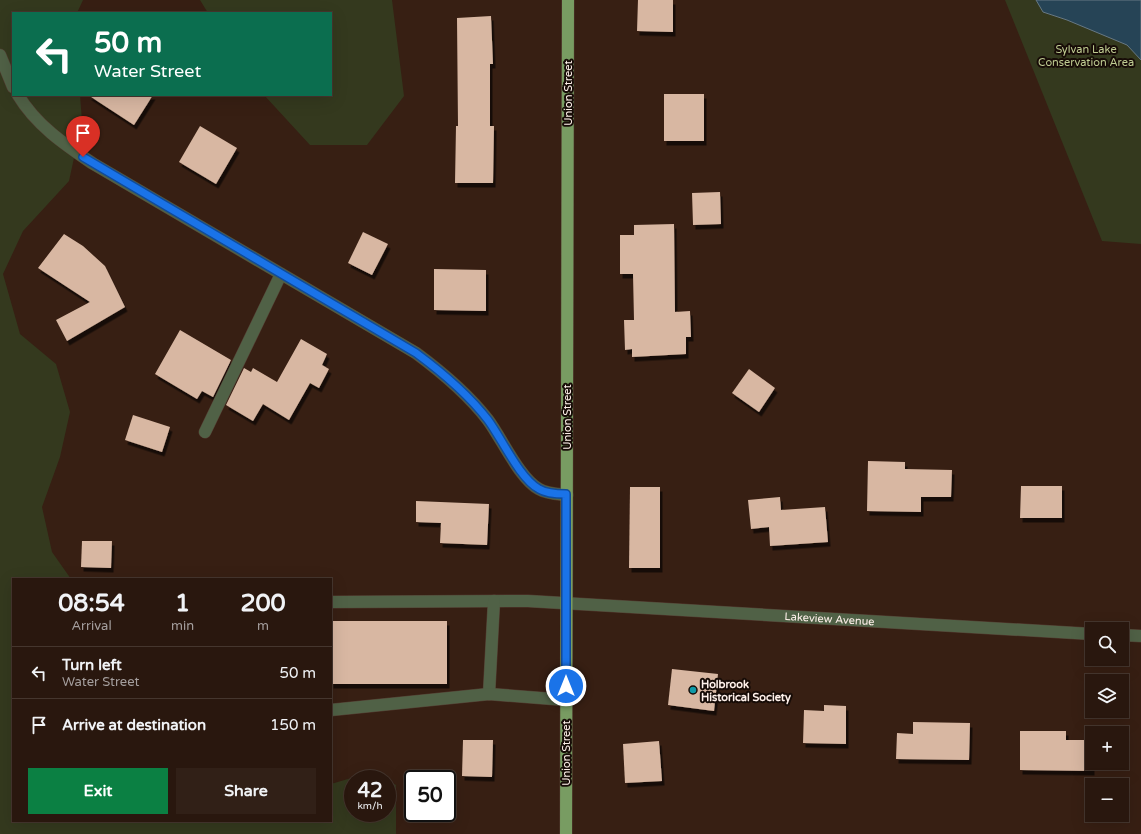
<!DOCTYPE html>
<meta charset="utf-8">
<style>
:root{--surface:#29170e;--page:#312017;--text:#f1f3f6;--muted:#a59f9e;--line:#45362e;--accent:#0b8043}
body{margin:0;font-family:"Varela Round",sans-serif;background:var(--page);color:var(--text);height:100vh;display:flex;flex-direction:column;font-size:15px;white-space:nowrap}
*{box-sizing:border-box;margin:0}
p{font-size:13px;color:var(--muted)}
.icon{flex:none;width:22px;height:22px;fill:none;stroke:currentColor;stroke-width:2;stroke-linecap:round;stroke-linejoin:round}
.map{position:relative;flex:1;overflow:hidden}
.sheet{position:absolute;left:12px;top:578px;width:320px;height:244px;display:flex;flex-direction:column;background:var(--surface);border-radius:0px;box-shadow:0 4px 16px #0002,0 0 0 1px var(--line)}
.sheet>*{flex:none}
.top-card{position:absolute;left:12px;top:12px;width:320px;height:84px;border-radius:0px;box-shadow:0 4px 16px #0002,0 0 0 1px var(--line);background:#0b6e4f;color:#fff;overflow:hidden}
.controls{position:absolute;left:1085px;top:622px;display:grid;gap:8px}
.controls a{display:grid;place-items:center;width:44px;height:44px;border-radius:0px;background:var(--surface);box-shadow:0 4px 16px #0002,0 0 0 1px var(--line);font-size:20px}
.speed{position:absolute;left:344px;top:770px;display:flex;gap:8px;font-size:20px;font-weight:700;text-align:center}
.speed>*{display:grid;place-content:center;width:52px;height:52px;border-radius:50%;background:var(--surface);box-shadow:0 4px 16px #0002,0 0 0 1px var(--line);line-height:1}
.speed small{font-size:10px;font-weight:400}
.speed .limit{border:2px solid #111;border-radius:6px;background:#fff;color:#111}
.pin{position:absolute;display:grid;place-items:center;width:34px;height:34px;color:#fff;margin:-41px -17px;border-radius:50% 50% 50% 0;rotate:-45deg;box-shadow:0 0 4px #0007}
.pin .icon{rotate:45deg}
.me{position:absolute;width:44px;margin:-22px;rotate:0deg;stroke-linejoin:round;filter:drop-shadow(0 0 3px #0008)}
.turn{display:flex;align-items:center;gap:14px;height:84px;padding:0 16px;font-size:18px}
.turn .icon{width:52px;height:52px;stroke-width:2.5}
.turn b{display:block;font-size:28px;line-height:34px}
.eta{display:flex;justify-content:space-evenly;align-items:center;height:68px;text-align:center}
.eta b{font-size:24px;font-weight:800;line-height:28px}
.cta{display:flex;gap:8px;margin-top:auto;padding:8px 16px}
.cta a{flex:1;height:46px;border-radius:0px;background:var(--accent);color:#fff;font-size:16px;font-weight:800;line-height:46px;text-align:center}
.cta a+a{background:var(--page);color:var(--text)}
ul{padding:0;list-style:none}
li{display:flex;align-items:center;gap:12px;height:52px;padding:0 16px;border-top:1px solid var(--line)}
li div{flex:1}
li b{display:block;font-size:15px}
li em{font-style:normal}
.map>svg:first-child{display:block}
.green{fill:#34391e}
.water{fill:#264456;stroke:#677883}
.building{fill:#d8b7a2;filter:url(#shadow)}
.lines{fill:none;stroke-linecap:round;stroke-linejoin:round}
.minor-casing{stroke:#533c31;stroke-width:13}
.major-casing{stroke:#533c31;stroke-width:13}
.minor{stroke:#506146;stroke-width:12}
.major{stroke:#789c62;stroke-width:12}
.route-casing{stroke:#114b97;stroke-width:10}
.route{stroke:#1a73e8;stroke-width:7}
.culture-dot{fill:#0f9aa8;stroke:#170c07;stroke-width:1.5}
.labels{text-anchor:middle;stroke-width:4;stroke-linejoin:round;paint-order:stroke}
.park-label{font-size:11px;fill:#bfcc92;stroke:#170c07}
.street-label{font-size:11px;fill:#fff1eb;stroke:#170c07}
.poi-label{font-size:11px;font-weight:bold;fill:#fff1eb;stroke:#170c07;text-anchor:start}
</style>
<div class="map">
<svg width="1141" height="834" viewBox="0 0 1141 834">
<defs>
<filter id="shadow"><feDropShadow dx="2.5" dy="4.5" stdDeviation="0" flood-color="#0009"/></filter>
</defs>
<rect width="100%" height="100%" fill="#371f13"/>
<g class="green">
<polygon points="0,0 83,0 77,13 13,13 13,95 80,95 82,121 69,181 23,231 3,274 20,334 56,364 70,412 60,457 42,507 52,552 71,579 13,579 13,821 331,821 331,784 375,771 386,779 353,779 353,813 387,813 387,780 396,785 396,834 0,834"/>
<polygon points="200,0 392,0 404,96 367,145 310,145 264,95 331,95 331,13 208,13"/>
<polygon points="1005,0 1141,0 1141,244 1102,241"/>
</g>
<polygon class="water" points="1036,0 1141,0 1141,60 1127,45 1067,20 1043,12"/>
<g class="building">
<polygon points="638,0 673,0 673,32 637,31"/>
<polygon points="491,16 493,64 490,64 490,126 494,126 493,183 455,183 456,126 458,126 457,18"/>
<rect x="664" y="94" width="40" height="47"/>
<polygon points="88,95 153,95 134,125"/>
<polygon points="200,126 237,148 216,184 179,162"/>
<polygon points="720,192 721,224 693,225 692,193"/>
<polygon points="674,224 675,312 690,311 691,337 686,337 686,354 632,357 632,349 625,350 624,320 634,320 633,274 620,274 620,235 634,235 634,225"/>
<polygon points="363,232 388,244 372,275 348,263"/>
<polygon points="64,234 83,246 105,266 125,307 67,341 56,320 90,302 38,268"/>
<polygon points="434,269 486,270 486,311 434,310"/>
<polygon points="180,330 231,360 213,397 202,391 197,399 155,374"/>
<polygon points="301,339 327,354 322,365 329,369 319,388 310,383 289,420 263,404 253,421 226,405 244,368 251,372 253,368 277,382"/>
<polygon points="749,369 775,388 759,412 732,393"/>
<polygon points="133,415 170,427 162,452 125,440"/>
<polygon points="868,461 905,462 905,469 952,470 951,497 921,497 921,512 867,511"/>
<polygon points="1021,486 1062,486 1062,518 1020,518"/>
<polygon points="630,487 660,487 660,568 629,568"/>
<polygon points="780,497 781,510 825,507 828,542 770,546 769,527 751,529 748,500"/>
<polygon points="416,501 489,504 487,545 440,543 441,523 416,522"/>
<polygon points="82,541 112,541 111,568 81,567"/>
<rect x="331" y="621" width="116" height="63"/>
<polygon points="672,669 718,674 714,711 668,705"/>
<polygon points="824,705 846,706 846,744 803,743 804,710 824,711"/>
<polygon points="913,722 970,723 969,760 896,759 897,733 913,734"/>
<polygon points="1020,731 1066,731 1066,740 1092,740 1092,771 1020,770"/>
<polygon points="463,740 493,740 492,777 462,776"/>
<polygon points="659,741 662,781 625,783 623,744"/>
</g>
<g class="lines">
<defs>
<g id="minor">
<polyline points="0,55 13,87"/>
<path d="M 18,95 C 36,125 64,144 92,163 L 416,353 C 443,373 468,394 488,420 C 502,439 520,479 539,489 C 547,494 558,494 567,495"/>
<polyline points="205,432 281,274"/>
<path id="s1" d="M 331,602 L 528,601 L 1092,634"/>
<polyline points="1122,635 1141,636"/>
<polyline points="489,694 494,601"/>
<polyline points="331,710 489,694 566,700"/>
</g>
<polyline id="major" points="566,834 568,0"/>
</defs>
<use href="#minor" class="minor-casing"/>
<use href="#major" class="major-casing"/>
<use href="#minor" class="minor"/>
<use href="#major" class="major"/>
</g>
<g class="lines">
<defs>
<path id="route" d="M 83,157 L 416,353 C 443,373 468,394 488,420 C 502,439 520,479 539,489 C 547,494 558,494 566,494 L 566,686"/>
</defs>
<use href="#route" class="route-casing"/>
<use href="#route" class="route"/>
</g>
<circle class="culture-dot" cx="693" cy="690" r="4"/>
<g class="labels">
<g class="park-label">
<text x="1086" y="53">Sylvan Lake<tspan x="1086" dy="13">Conservation Area</tspan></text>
</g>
<g class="street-label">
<text transform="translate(568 93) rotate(-90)" y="4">Union Street</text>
<text transform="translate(567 417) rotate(-90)" y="4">Union Street</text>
<text dy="4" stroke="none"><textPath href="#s1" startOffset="499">Lakeview Avenue</textPath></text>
<text transform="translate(566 753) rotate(-90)" y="4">Union Street</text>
</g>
<g class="poi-label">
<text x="701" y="688">Holbrook<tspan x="701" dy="13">Historical Society</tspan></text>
</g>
</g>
</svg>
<div class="controls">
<a><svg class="icon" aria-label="search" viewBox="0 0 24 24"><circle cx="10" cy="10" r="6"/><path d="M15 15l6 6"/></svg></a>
<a><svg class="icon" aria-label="layers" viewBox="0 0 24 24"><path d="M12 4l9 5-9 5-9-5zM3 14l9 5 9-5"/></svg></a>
<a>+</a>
<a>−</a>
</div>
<div class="speed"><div>42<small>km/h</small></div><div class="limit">50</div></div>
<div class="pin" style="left:83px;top:157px;background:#d93025"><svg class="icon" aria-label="arrive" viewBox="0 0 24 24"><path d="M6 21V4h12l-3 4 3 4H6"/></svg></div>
<svg class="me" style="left:566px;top:686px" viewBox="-20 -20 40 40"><circle r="17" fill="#1a73e8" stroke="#fff" stroke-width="3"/><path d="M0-11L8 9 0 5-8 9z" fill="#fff"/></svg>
<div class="top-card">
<div class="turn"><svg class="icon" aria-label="left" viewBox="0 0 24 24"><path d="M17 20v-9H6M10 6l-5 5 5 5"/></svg><div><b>50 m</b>Water Street</div></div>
</div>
<section class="sheet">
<div class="eta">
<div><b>08:54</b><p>Arrival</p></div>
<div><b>1</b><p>min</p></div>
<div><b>200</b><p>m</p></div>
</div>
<ul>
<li><svg class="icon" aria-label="left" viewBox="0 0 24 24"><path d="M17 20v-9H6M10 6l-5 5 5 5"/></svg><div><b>Turn left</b><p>Water Street</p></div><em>50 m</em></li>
<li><svg class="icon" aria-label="arrive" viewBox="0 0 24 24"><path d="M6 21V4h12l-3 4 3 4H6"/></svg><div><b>Arrive at destination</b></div><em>150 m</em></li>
</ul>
<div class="cta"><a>Exit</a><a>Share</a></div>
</section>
</div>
